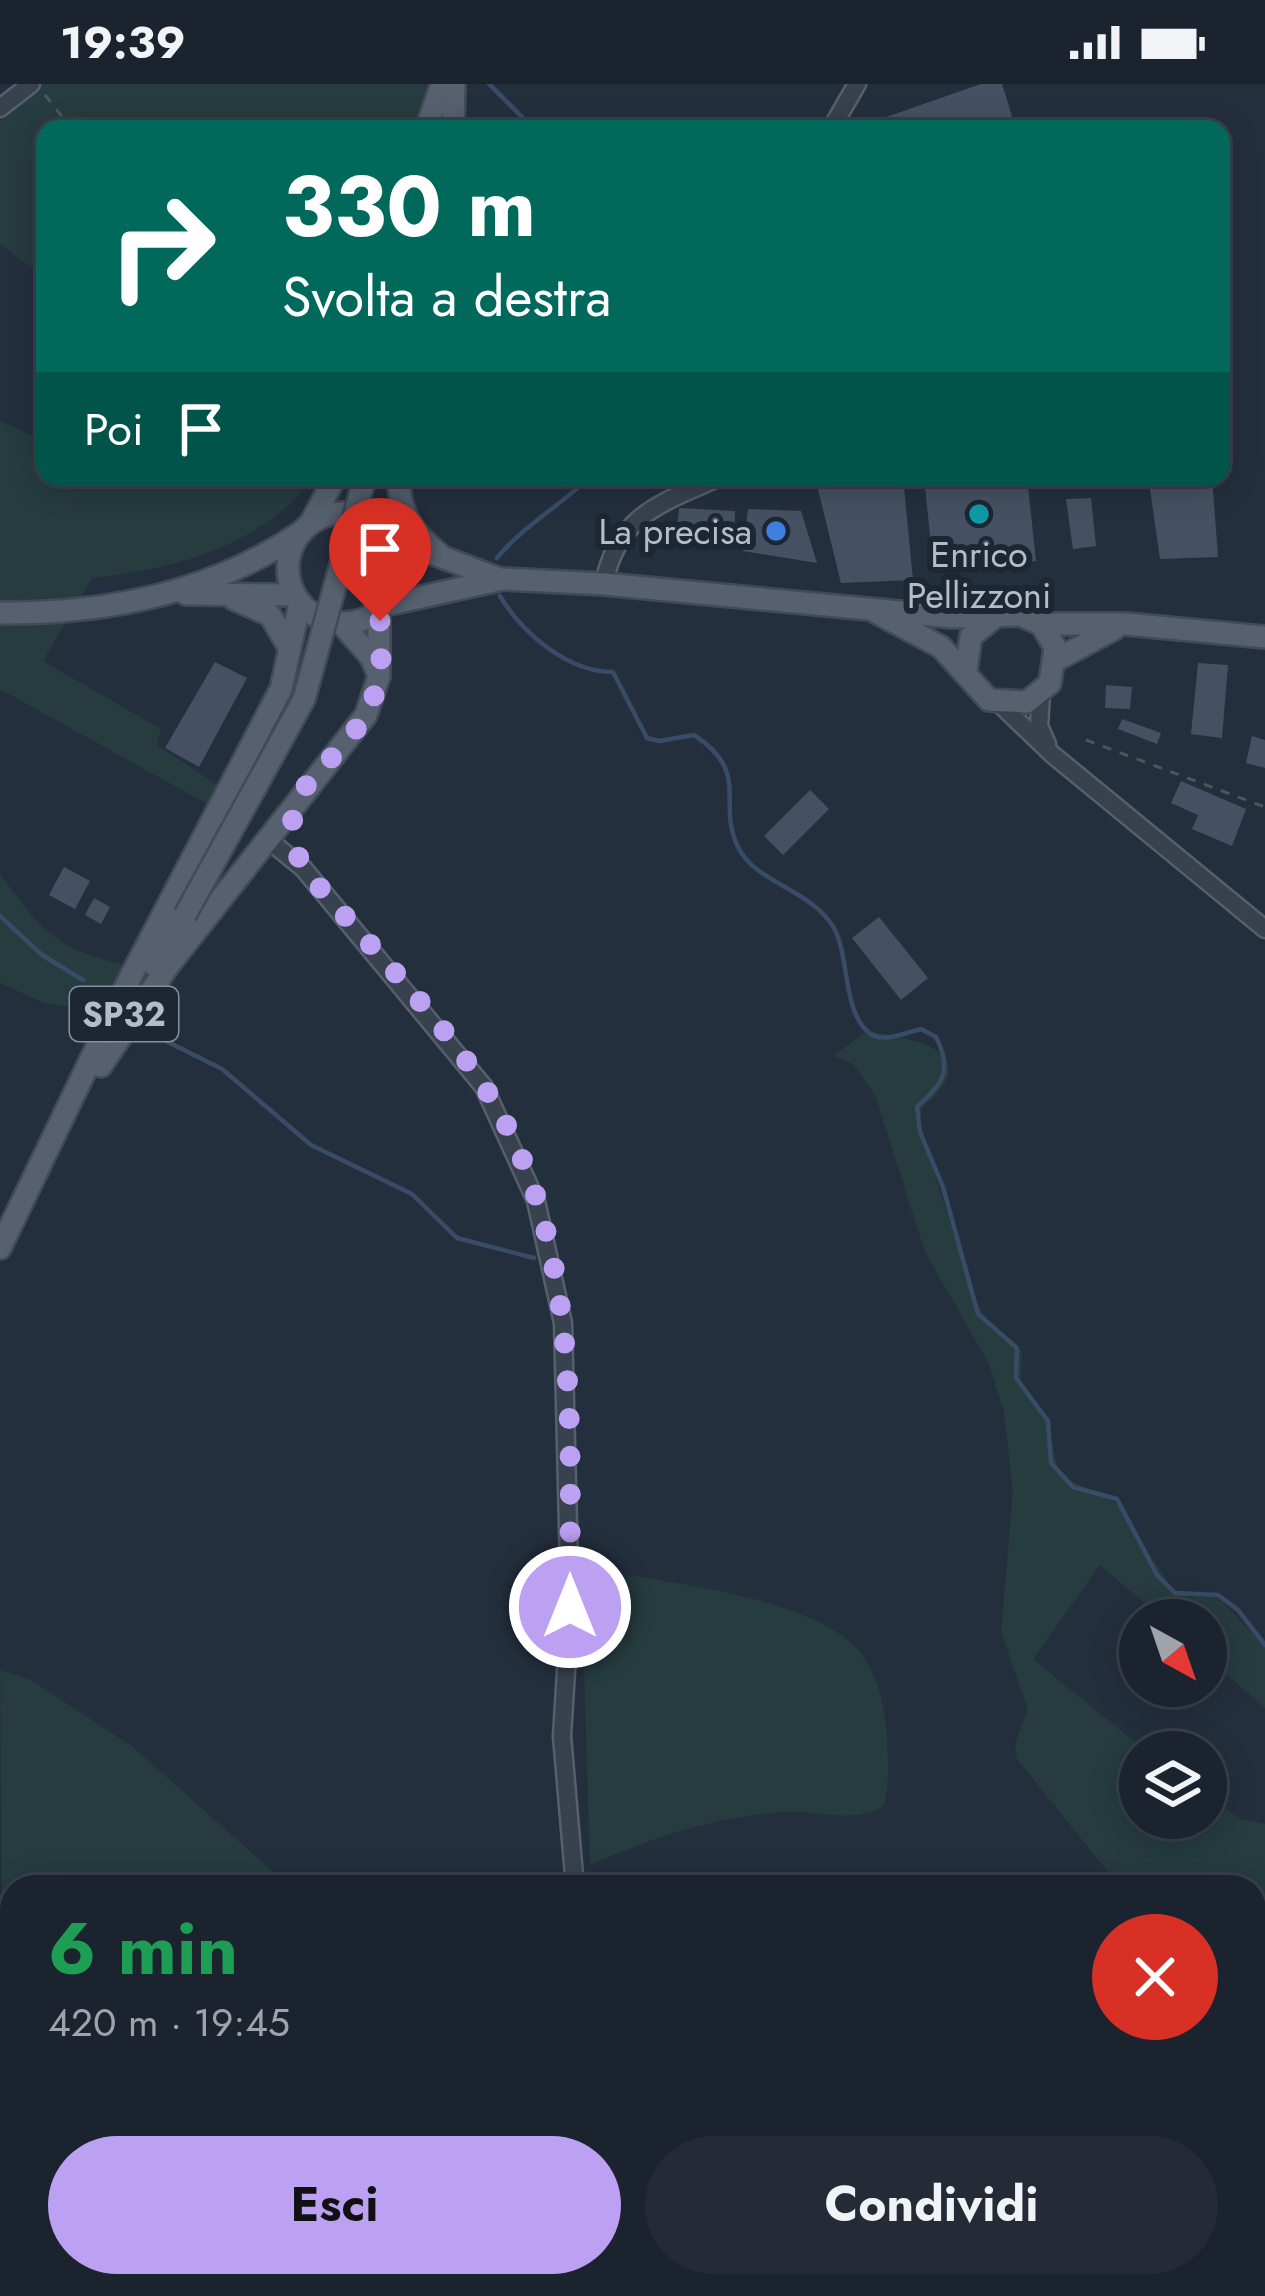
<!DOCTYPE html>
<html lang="it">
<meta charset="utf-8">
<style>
:root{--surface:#1b232e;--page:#242b36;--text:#f1f3f6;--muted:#a0a4aa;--line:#39404a;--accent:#bca0f2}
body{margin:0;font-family:Jost,sans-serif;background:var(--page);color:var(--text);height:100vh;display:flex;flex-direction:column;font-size:45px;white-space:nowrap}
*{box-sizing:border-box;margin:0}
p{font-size:39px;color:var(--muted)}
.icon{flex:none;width:66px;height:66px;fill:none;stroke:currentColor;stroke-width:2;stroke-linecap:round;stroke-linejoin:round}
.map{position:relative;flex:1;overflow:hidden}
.details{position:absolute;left:0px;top:1791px;width:1266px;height:423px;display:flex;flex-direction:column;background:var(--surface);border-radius:36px 36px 0 0;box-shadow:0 6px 30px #0003,0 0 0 3px var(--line)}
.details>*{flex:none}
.top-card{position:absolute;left:36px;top:36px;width:1194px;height:366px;border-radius:24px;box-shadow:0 6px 30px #0003,0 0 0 3px var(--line);background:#00695c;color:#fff;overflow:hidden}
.needle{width:78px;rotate:140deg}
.buttons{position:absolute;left:1119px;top:1515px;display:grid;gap:24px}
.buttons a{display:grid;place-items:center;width:108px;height:108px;border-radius:50%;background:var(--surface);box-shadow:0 6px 30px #0003,0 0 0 3px var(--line);font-size:60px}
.pin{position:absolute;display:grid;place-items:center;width:102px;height:102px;color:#fff;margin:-123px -51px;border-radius:50% 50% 50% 0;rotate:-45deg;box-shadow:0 0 12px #0007}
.pin .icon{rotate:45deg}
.me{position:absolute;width:132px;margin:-66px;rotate:0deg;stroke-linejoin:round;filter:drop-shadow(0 0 9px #0008)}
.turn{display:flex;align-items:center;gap:42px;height:252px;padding:0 48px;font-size:54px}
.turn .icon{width:156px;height:156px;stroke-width:2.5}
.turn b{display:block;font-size:84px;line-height:102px}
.then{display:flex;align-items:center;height:114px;padding:0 48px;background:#0003;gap:24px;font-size:45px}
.round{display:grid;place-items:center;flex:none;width:126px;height:126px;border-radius:63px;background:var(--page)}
.head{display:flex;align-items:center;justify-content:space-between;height:204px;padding:0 48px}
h1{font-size:72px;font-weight:700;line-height:90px;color:#1e9e55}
.action{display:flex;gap:24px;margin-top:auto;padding:24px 48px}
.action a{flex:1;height:138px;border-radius:72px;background:var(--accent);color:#111;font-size:48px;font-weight:700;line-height:138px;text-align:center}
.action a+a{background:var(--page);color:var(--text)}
.status{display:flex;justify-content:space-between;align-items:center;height:84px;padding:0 60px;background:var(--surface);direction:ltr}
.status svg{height:33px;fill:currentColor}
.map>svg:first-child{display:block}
.green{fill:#263c3f}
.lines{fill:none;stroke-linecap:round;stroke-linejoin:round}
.stream{stroke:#394c67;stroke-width:4.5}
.building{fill:#455162}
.minor-casing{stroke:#565f6c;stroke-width:21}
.major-casing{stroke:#414a57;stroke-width:26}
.path{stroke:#44595c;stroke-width:3;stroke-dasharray:9 9;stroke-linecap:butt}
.minor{stroke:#38414e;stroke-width:16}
.major{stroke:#56606e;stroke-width:21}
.major-bridge-casing{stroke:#414a57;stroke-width:26;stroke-linecap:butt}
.major-bridge{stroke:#56606e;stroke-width:21}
.route{stroke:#bca0f2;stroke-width:21;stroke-dasharray:0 37.8}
.culture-dot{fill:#0f9aa8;stroke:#1d2633;stroke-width:4.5}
.shop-dot{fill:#3f7fe0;stroke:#1d2633;stroke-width:4.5}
.labels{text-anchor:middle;stroke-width:12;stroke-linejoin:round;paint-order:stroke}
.shield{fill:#1d2633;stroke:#878f9c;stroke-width:3}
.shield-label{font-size:33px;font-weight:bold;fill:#b4bcc9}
.poi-label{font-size:36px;fill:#b4bcc9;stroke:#1d2633;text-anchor:end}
</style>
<div class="status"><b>19:39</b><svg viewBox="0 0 49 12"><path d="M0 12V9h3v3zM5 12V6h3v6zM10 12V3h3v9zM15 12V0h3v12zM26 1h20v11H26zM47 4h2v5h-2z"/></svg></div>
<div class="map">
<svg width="1265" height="2212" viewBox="0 0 1265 2212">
<rect width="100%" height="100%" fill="#242f3e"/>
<g class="green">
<polygon points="31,0 435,0 420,45 45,45 45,194 0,160 0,24"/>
<path d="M 0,337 L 45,358 L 45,393 L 120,393 L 142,400 L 152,393 L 314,393 C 262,462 173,486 92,494 L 43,577 L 161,645 L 157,661 L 222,704 L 211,722 L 0,605 Z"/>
<path d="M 0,790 C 42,847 56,866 127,881 L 102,928 L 44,919 L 0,899 Z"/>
<path d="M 867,947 C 916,955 989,967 922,1024 L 919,1042 L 976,1218 L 990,1240 L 1022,1267 L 1021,1298 L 1047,1335 L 1059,1391 L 1118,1420 L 1175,1509 L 1218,1514 L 1265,1561 L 1265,1624 L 1206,1572 L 1206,1536 L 1164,1536 L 1100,1481 L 1033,1575 L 1147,1668 L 1140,1668 L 1140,1734 L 1206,1734 L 1206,1710 L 1241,1735 L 1265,1740 L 1265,2043 L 1254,2027 L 1254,1803 L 1120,1803 L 1017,1675 L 1015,1660 L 1028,1625 L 1001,1548 L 1013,1407 L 1004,1329 L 989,1280 L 925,1168 L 875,1011 L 853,980 L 833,972 Z"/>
<path d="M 581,1483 C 656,1498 788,1508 848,1556 C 876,1579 886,1622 887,1657 C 888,1679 890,1699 884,1721 C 859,1741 812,1726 782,1728 C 715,1733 650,1754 590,1781 Z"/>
<polygon points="0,1586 31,1596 133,1663 290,1803 12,1803 12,1817 2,1811"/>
<polygon points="321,2202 629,2202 646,2212 316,2212"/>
</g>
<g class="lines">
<g class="stream">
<polyline points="489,0 534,45"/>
<path d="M 497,474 C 523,442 560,422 590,393"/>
<path d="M 500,512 C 523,550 568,588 613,588 L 647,654 L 659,657 L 694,651 C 752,689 716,718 738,763 C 756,800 810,804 834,844 C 850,874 842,924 868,948 C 881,960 906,949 921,945 L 936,953 C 953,987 943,999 917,1023 L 920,1048 L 943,1103 L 978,1230 L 1017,1264 L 1016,1294 L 1048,1337 L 1051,1379 L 1073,1403 L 1117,1415 L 1157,1491 L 1175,1509 L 1218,1511 L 1238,1526 L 1265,1561"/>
<polyline points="0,832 42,871 83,896"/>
<polyline points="152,950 222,985 311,1061 412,1110 457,1154 534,1174"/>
</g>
</g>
<g class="building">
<polygon points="981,0 1002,0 1016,45 871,45 869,39"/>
<polygon points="815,393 903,393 913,496 841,499"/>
<polygon points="924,393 1027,393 1036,477 983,483 984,466 932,470"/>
<polygon points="1180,393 1212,393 1218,473 1160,475 1149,398"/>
<polygon points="1091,414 1096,462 1073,465 1066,415"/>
<polygon points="679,424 735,427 734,464 676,459"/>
<polygon points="748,425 801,427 817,479 743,467"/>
<polygon points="215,578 247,594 199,683 165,664"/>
<polygon points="1198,579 1228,581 1222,654 1191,650"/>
<polygon points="1106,601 1132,603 1130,625 1105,624"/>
<polygon points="1122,635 1161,649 1157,660 1118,645"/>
<polygon points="1252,652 1265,656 1265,684 1246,679"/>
<polygon points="1181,697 1246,725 1232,762 1192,745 1198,731 1171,719"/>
<polygon points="810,706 829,725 783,771 764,752"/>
<polygon points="64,783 90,797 75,825 49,811"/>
<polygon points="94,814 110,823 101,840 85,831"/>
<polygon points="879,833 928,894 901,916 852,854"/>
</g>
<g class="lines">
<defs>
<g id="minor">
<polyline points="0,24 31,0"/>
<polyline points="831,45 857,0"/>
<path d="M 604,500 C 617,431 662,419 720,393"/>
<polyline points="1041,610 1039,642 1047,660"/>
<polyline points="1000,620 1053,671 1265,845"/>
<polyline points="266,754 303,784 484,1003 536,1117 563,1239 570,1523 562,1652 575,1803"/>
<polyline points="1027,2202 1029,2212"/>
</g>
<g id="major">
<polyline points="426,45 442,0"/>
<polyline points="453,45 454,0"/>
<path d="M 399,393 C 398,427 412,448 439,470"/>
<circle cx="343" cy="484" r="55"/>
<polyline points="311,439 335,393"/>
<polyline points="389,453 497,494"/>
<polyline points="186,510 294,511"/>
<polyline points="234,515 270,531 290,565"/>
<polyline points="385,521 503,495 604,500 953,533 1020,531 1041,540 1055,563 1050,599 1027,618 989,616 941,563 870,525"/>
<path d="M 0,529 C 106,530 211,509 300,449"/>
<polyline points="341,539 371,573 379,592"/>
<polyline points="1041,540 1126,540 1265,553"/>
<polyline points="1056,576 1114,545"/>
<polyline points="966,586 971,552 996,532"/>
<polyline points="154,881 185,831"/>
<polyline points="101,982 168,882 366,631 379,592 379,526"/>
<polyline points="0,1164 130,894 281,605 300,519"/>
</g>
</defs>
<use href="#minor" class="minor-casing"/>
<use href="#major" class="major-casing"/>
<g class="path">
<polyline points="45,11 72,45"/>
<polyline points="1086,656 1265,723"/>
<polyline points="0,2157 12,2169"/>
<polyline points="44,2202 55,2212"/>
</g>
<use href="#minor" class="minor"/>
<use href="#major" class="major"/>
<defs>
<polyline id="major-bridge" points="185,831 304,615 365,393"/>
</defs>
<use href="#major-bridge" class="major-bridge-casing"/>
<use href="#major-bridge" class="major-bridge"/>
</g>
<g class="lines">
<path class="route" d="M 380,537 C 383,567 382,601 367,628 C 332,692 267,701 303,784 C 364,856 434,925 485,1004 C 584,1157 569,1349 570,1523"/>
</g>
<circle class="culture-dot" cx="979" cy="430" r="12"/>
<circle class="shop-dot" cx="776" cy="447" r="12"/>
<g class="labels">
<rect class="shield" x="70" y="903" width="108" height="54" rx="9"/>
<g class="shield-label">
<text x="124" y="942">SP32</text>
</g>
<g class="poi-label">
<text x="752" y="460">La precisa</text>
<text x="979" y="483" text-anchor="middle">Enrico<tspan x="979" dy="41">Pellizzoni</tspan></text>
</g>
</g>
</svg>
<div class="buttons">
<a><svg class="needle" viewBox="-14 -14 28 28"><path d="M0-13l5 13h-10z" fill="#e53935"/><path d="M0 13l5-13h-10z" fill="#a0a4aa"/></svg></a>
<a><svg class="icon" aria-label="layers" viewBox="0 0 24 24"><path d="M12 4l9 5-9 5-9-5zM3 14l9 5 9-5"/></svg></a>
</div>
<div class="pin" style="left:380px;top:537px;background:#d93025"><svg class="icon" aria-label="arrive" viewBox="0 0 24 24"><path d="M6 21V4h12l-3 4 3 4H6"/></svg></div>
<svg class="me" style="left:570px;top:1523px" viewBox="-20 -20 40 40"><circle r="17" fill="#bca0f2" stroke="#fff" stroke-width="3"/><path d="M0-11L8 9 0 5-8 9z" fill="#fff"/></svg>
<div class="top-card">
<div class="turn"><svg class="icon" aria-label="right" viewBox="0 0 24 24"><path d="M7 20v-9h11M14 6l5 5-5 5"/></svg><div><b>330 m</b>Svolta a destra</div></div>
<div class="then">Poi<svg class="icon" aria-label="arrive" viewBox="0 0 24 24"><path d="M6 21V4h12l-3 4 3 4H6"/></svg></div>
</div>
<section class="details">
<div class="head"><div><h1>6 min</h1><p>420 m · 19:45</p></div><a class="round" style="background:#d93025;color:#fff"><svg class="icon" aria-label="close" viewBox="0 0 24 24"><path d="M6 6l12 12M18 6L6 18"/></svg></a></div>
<div class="action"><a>Esci</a><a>Condividi</a></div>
</section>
</div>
